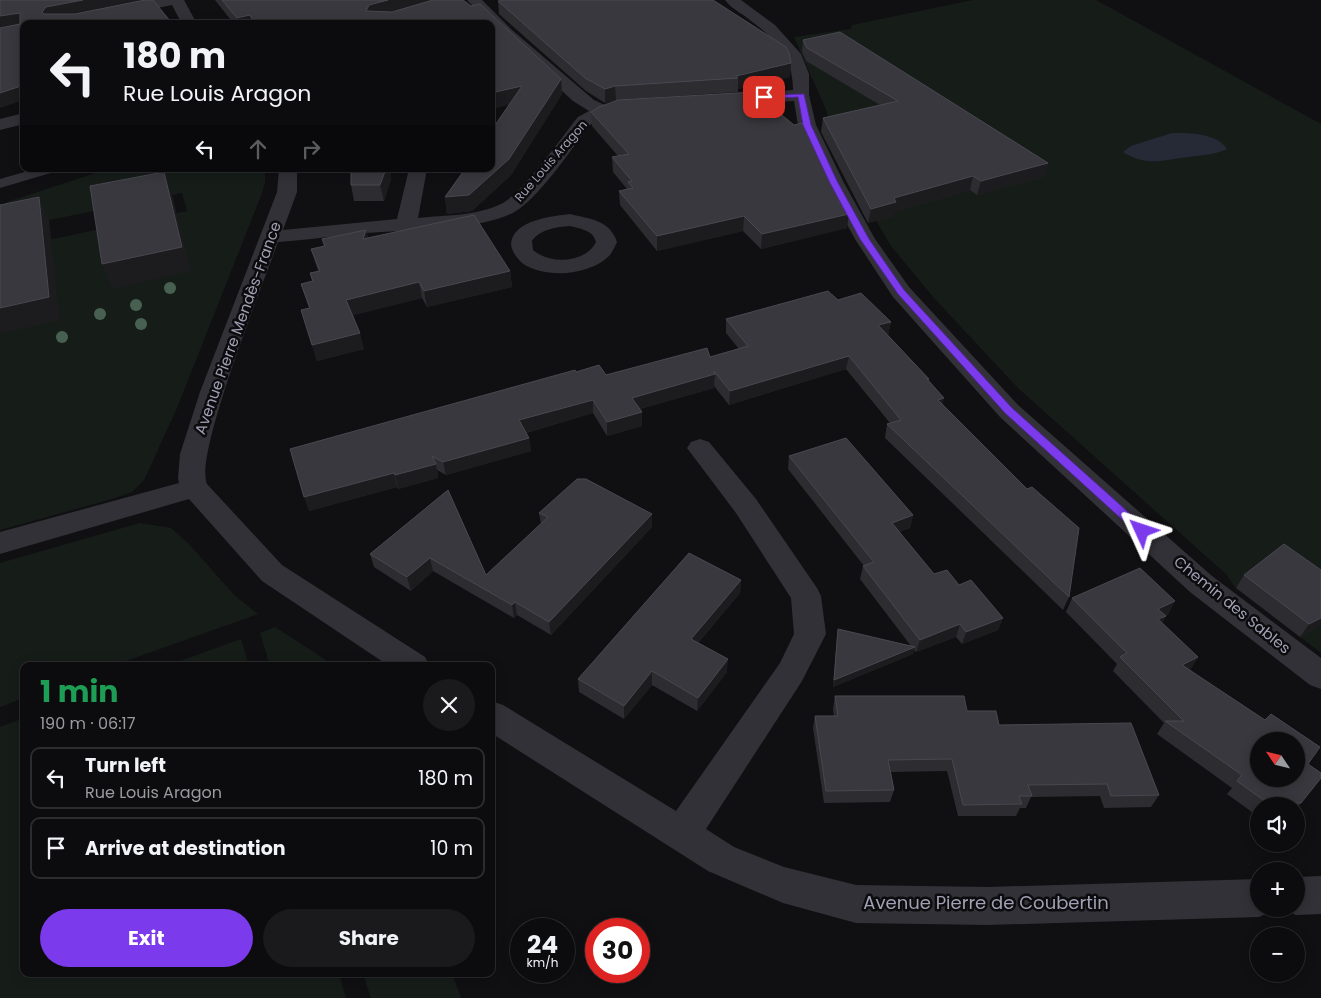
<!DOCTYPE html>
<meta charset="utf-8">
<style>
:root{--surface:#0c0c0e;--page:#1a1a1c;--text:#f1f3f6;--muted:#9a9b9e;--line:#2c2c2e;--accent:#7c3aed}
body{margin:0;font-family:Poppins,sans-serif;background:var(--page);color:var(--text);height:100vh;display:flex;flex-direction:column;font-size:19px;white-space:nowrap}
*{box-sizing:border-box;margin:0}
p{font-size:16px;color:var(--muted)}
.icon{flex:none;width:28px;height:28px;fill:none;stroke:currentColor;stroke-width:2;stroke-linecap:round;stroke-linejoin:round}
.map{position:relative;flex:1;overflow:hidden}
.panel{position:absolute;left:20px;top:662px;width:475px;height:315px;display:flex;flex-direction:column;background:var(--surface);border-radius:10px;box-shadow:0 2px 12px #0003,0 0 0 1px var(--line)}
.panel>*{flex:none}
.hud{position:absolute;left:20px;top:20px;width:475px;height:152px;border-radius:10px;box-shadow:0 2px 12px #0003,0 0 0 1px var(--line);background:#0c0c0e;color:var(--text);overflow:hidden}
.needle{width:32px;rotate:305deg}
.buttons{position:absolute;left:1250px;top:732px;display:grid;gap:10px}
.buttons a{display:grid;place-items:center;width:55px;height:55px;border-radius:50%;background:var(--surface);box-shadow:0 2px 12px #0003,0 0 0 1px var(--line);font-size:25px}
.speed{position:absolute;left:510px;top:918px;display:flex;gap:10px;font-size:25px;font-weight:700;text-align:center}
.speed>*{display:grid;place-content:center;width:65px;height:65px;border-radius:50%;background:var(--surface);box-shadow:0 2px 12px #0003,0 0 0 1px var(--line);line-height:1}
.speed small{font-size:12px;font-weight:400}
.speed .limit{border:8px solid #d22;background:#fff;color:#111}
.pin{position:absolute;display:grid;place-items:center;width:42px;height:42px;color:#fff;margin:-21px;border-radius:10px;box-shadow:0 2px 8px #0006}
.me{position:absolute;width:55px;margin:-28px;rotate:312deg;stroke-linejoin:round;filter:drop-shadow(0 0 4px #0008)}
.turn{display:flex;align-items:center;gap:18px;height:105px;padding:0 20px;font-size:22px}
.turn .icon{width:65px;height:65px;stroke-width:2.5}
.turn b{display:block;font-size:35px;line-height:42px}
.lanes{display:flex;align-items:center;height:48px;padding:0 20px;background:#0003;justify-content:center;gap:25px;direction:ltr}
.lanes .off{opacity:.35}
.round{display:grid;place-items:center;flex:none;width:52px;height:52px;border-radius:26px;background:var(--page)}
.summary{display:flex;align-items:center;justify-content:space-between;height:85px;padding:0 20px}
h1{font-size:30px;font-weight:700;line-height:38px;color:#1e9e55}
.button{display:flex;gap:10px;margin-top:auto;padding:10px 20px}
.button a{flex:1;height:58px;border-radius:30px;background:var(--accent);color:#fff;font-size:20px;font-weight:700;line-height:58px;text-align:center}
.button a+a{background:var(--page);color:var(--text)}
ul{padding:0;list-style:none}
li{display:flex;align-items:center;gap:15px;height:62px;margin:0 10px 8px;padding:0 10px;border:2px solid var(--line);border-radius:10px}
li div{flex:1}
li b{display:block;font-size:19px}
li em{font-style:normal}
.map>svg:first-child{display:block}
.green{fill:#161d19}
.water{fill:#262a36}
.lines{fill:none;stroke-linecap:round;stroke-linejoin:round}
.service{fill:#323137;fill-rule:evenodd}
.minor{fill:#323137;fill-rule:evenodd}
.tree{fill:#486051}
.wall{fill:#2d2c30}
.shaded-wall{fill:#1c1b1e}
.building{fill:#39383e;stroke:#494851;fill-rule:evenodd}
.route{fill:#7c3aed;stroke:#51269a}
.labels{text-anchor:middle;stroke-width:5;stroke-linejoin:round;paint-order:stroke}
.far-street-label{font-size:12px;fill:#a0a0b4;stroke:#0c0b0d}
.street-label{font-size:15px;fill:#a0a0b4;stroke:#0c0b0d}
.near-street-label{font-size:18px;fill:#a0a0b4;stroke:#0c0b0d}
</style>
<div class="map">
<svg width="1321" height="998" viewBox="0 0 1321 998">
<rect width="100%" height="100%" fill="#101012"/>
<g class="green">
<polygon points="973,0 1096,0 1321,124 1321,653 1234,586 1227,575 1018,388 934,298 891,246 868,207 830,130 827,112 794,37 851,29 852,25"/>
<polygon points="108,169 265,169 265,182 262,193 177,408 144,480 132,492 112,499 0,530 0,250 187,211 182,193 0,230 7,202"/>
<polygon points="140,523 171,528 189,544 235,596 258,614 112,666 24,666 24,698 0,707 0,563"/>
<polygon points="275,627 335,666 270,666 260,633"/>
<polygon points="241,639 249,666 166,666"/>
<polygon points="24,718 24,974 339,974 346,998 0,998 0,727"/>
<polygon points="363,974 452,974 461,998 371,998"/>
</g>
<path class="water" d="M 1172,133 C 1189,133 1217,133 1227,149 C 1214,155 1202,155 1188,157 C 1163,160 1147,167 1123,152 L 1131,146 Z"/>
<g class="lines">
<polygon class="service" points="35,169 56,169 54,172 0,188 0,179"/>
<g class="minor">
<polygon points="154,0 184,0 197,24 182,24 172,5 79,24 49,24 51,21 56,20"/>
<path d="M 467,0 L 482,0 L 512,30 L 594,100 L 607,106 L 627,101 L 633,102 L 636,106 L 633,110 L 599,119 L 590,125 C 571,149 543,192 519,209 C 496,226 429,231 400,231 C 360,232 319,239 278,242 C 264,282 194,454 207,484 L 282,565 L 425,657 L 430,666 L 389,666 L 262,581 L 189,499 L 0,554 L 0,532 L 179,483 L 178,478 L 180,454 L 200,392 L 277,192 L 279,169 L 297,169 L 297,192 L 283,230 L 397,219 L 409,169 L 427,169 L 418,218 C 446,215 476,216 501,204 C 522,194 561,138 578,117 L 589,111 L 573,101 L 502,36 Z"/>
<path d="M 725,0 L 741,0 L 775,25 L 801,54 L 809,74 L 809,95 L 816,125 L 843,181 L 875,239 L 909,287 L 1018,405 L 1212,576 L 1321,658 L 1321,689 L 1310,685 L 1190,592 L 1000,417 L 893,297 L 855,239 L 823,181 L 798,125 L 794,101 L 724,105 L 718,104 L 716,100 L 718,96 L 724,95 L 793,90 C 793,54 774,38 746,17 C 739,12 730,7 725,0 Z"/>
<polygon points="24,113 24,124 0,130 0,119"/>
<path d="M 570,214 C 590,219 610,220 617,242 C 615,246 613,251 610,255 C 590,276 545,279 522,263 C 517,258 511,251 511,243 C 514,220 552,216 570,214 ZM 570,226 C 581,229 593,230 596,242 C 586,263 550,265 533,250 L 532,241 C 540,229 557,227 570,226 Z"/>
<polygon points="700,439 709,442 756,499 817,588 821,596 826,634 802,681 706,829 734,847 784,867 856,885 988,887 1259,879 1259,909 1273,909 1272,911 1259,917 988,925 856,923 783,903 708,871 491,733 491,701 503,705 676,811 780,663 794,634 791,598 736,513 687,448 691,442"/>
<polygon points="1321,876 1321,914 1296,915 1283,909 1296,909 1296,877"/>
</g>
</g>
<g class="tree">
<circle cx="170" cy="288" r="6"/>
<circle cx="136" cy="305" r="6"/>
<circle cx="100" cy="314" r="6"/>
<circle cx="141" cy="324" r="6"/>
<circle cx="62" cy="337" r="6"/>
</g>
<g class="wall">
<polygon points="215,0 463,0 471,6 480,4 561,79 562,94 511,175 472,211 447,214 445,197 465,169 491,169 491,131 510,104 491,109 491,24 234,24"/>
<polygon points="498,1 790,77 738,89 738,92 616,100 605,103 586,91 499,14"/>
<polygon points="803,40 1048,163 1044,177 977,195 970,190 894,212 894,216 868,223 821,132 823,118 880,105 806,61 802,52"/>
<polygon points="591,112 847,228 761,249 743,231 657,251 620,205 619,191 627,189 613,172 612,157 618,156 592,126"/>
<polygon points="391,179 384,201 354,201 351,185"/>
<polygon points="366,230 368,238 510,271 512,287 427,307 422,298 353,315 364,349 317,361 301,310 309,308 301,284 312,281 310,273 318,271 311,249 324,247 322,239"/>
<polygon points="838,300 891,322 888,335 929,379 929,381 943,404 1069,597 1063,610 885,438 887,424 890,423 846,369 729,405 714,386 714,388 640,409 642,412 642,426 607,436 593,413 526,433 529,438 531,451 446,475 437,470 438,478 398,489 397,487 309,511 576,372 606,375 710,357 739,349 726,333 726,319"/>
<polygon points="789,456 913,515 910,528 899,532 934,574 959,585 1003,618 998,630 962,644 956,637 916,652 914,650 913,654 833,687 837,636 838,629 911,646 860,579 863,566 864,566 788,469"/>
<polygon points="448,490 486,575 541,524 539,513 652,514 652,527 551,635 517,615 514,618 433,571 411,591 374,567 370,554"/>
<polygon points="1321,570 1321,624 1311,631 1300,637 1236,588 1244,575"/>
<polygon points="741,580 740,593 698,643 727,672 697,711 652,685 624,719 579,692 578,679"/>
<polygon points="1072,598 1168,615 1166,616 1162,623 1198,657 1190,670 1308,764 1301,803 1296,809 1296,806 1259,806 1259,815 1256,815 1227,794 1232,788 1157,734 1164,723 1113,671 1117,664 1066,612"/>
<polygon points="835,696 967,711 1159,795 1151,807 1104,808 1100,796 1031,797 1026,808 1020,808 1016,816 958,816 947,771 891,772 894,790 890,802 824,803 813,728 815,716 834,716 833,709"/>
</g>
<g class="shaded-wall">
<polygon points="83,0 145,0 51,19 42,12 46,7"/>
<polygon points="388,0 440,0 371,19 366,11 369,5"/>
<polygon points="20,13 25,24 0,29 0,16"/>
<polygon points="250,15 252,24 239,24 237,18"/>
<polygon points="171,22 172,24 159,24"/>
<polygon points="791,63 790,77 738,89 738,78 736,76"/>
<polygon points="561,79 562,94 511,175 472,211 447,214 445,197"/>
<polygon points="24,85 24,100 0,108 0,93"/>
<polygon points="522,86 524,101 491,109 491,93"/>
<polygon points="615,86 616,100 605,103 605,89"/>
<polygon points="1048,163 1044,177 977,195 981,181"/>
<polygon points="386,169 391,169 391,179 384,201 380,185"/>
<polygon points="164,172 172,195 191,271 112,289 102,264"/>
<polygon points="973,176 970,190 894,212 894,216 868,223 871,209 894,198"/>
<polygon points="39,197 49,220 60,320 0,334 0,308"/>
<polygon points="849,214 847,228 761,249 762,234"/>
<polygon points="744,216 743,231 657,251 657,236"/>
<polygon points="366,230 370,245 363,239"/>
<polygon points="510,271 512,287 427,307 424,291"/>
<polygon points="419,282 422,298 350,316 346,300"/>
<polygon points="891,322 888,335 878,325"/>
<polygon points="360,333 364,349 317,361 312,345"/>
<polygon points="849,356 846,369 729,405 730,391"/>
<polygon points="715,374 714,388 632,411 632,398"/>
<polygon points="944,398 941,412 938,400"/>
<polygon points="593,400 593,413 521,434 519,420"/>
<polygon points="642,412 642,426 607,436 607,422"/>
<polygon points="529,438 531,451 446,475 443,462"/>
<polygon points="436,464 438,478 398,489 395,475"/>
<polygon points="394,473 397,487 309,511 304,497"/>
<polygon points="652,514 652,527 551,635 549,622"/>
<polygon points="913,515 910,528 889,536 892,523"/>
<polygon points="430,558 433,571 411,591 407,577"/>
<polygon points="741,580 740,593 690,652 691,639"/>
<polygon points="1175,601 1168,615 1151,622 1158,609"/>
<polygon points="515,602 517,615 514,618 512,605"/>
<polygon points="1166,616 1159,629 1158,619"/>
<polygon points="1003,618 998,630 962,644 966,632"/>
<polygon points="1321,618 1321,624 1311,631 1300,637 1309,624"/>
<polygon points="960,624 956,637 916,652 920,640"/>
<polygon points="915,647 913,654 833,687 834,680"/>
<polygon points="1198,657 1190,670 1182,665"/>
<polygon points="728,659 727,672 697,711 698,698"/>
<polygon points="652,671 652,685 624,719 624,706"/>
</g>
<g class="building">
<polygon points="0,0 83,0 46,7 42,12 44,14 75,14 145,0 153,0 171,22 159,24 24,24 24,85 0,93 0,28 20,24 20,13 0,16"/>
<polygon points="222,0 388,0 369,5 366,11 392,12 433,0 463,0 471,6 480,4 561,79 509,159 469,195 445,197 465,169 491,169 491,131 522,86 491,93 491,24 255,24 250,15 237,18"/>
<polygon points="505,0 713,0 786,47 789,53 791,63 736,76 738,78 615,86 605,89 585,78 498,1"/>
<polygon points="840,32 1048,163 981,181 973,176 894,198 896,202 871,209 823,118 898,101 807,48 803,40"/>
<polygon points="754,92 794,125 802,123 823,167 849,214 762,234 744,216 657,236 619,191 633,188 628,182 632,181 612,157 629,154 591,112 599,107 618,100"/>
<polygon points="351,169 386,169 380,185 351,185"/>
<polygon points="164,172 182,247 102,264 90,186"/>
<polygon points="39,197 49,297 0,308 0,205"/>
<polygon points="474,215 510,271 424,291 419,282 346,300 360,333 312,345 301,310 310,308 301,284 313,281 310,273 320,271 311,249 325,246 322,239 366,230 363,239"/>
<polygon points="828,291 838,300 861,293 891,322 878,325 929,379 927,379 944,398 938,400 1027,489 1032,487 1079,528 1069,597 887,424 901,420 849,356 730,391 714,371 715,374 632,398 642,412 607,422 593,400 519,420 529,438 443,462 432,456 436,464 395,475 394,473 304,497 290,449 575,370 576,372 599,365 606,375 707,348 710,357 748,346 726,319"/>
<polygon points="846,438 913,515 892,523 934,574 947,570 959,585 971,580 1003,618 966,632 960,624 920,640 863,566 874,562 789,456"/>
<polygon points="577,479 586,479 652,514 549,622 515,602 512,605 430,558 407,577 370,554 448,490 486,575 548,517 539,513"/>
<polygon points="1284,544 1321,570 1321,618 1309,624 1244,575"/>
<polygon points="689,553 741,580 691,639 728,659 698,698 652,671 624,706 578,679"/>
<path d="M 1140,568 L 1175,601 L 1158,609 L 1166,616 L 1158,619 L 1198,657 L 1182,665 L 1265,720 L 1271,714 L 1320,747 L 1308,764 L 1321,773 L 1321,778 L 1301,803 L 1266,802 L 1237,781 L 1242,775 L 1165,721 L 1184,721 L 1120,657 L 1127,653 L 1072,598 ZM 1259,741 L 1296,741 L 1296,779 L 1259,779 Z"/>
<polygon points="838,629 915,647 834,680"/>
<polygon points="835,696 964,696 967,711 996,711 999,725 1131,723 1159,795 1111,796 1107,784 1028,785 1032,796 1019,796 1022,804 963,805 952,759 888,760 894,790 826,791 815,716 838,716"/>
</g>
<polygon class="route" points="804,94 811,125 837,181 869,239 904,290 1012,408 1146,528 1148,531 1146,534 1138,534 1005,413 898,294 860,239 829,181 803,125 798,97 764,99 761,97 764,95"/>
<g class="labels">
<g class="far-street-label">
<text transform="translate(551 161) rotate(-49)" y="4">Rue Louis Aragon</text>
</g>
<g class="street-label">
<text transform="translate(238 328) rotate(-70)" y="5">Avenue Pierre Mendès-France</text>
<text transform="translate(1232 605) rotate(39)" y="5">Chemin des Sables</text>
</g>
<g class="near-street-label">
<text x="986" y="909">Avenue Pierre de Coubertin</text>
</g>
</g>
</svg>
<div class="buttons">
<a><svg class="needle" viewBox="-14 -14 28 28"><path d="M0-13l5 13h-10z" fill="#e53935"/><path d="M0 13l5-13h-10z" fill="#9a9b9e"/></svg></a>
<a><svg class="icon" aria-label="sound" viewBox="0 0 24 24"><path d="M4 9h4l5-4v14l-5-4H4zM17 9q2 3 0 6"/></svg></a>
<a>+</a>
<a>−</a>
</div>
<div class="speed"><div>24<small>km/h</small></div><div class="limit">30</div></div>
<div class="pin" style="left:764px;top:97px;background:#d93025"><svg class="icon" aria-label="arrive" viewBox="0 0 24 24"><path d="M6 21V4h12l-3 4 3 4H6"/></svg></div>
<svg class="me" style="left:1142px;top:531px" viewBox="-20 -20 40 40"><path d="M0-17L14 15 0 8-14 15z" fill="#7c3aed" stroke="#fff" stroke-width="4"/></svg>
<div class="hud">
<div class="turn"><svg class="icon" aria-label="left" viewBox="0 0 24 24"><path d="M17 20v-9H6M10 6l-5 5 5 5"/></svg><div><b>180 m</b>Rue Louis Aragon</div></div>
<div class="lanes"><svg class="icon" aria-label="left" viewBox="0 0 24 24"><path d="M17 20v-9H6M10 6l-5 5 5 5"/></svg><svg class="icon off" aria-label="ahead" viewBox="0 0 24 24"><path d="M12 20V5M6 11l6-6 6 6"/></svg><svg class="icon off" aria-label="right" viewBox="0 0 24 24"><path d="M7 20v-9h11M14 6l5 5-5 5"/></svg></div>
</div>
<section class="panel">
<div class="summary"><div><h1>1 min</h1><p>190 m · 06:17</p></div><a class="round"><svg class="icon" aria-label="close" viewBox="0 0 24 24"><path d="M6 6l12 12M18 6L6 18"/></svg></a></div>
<ul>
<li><svg class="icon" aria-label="left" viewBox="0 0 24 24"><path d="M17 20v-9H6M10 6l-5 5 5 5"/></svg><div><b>Turn left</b><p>Rue Louis Aragon</p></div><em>180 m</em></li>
<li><svg class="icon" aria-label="arrive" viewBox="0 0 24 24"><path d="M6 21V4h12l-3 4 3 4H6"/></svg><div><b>Arrive at destination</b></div><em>10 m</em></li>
</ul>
<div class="button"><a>Exit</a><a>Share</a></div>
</section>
</div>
